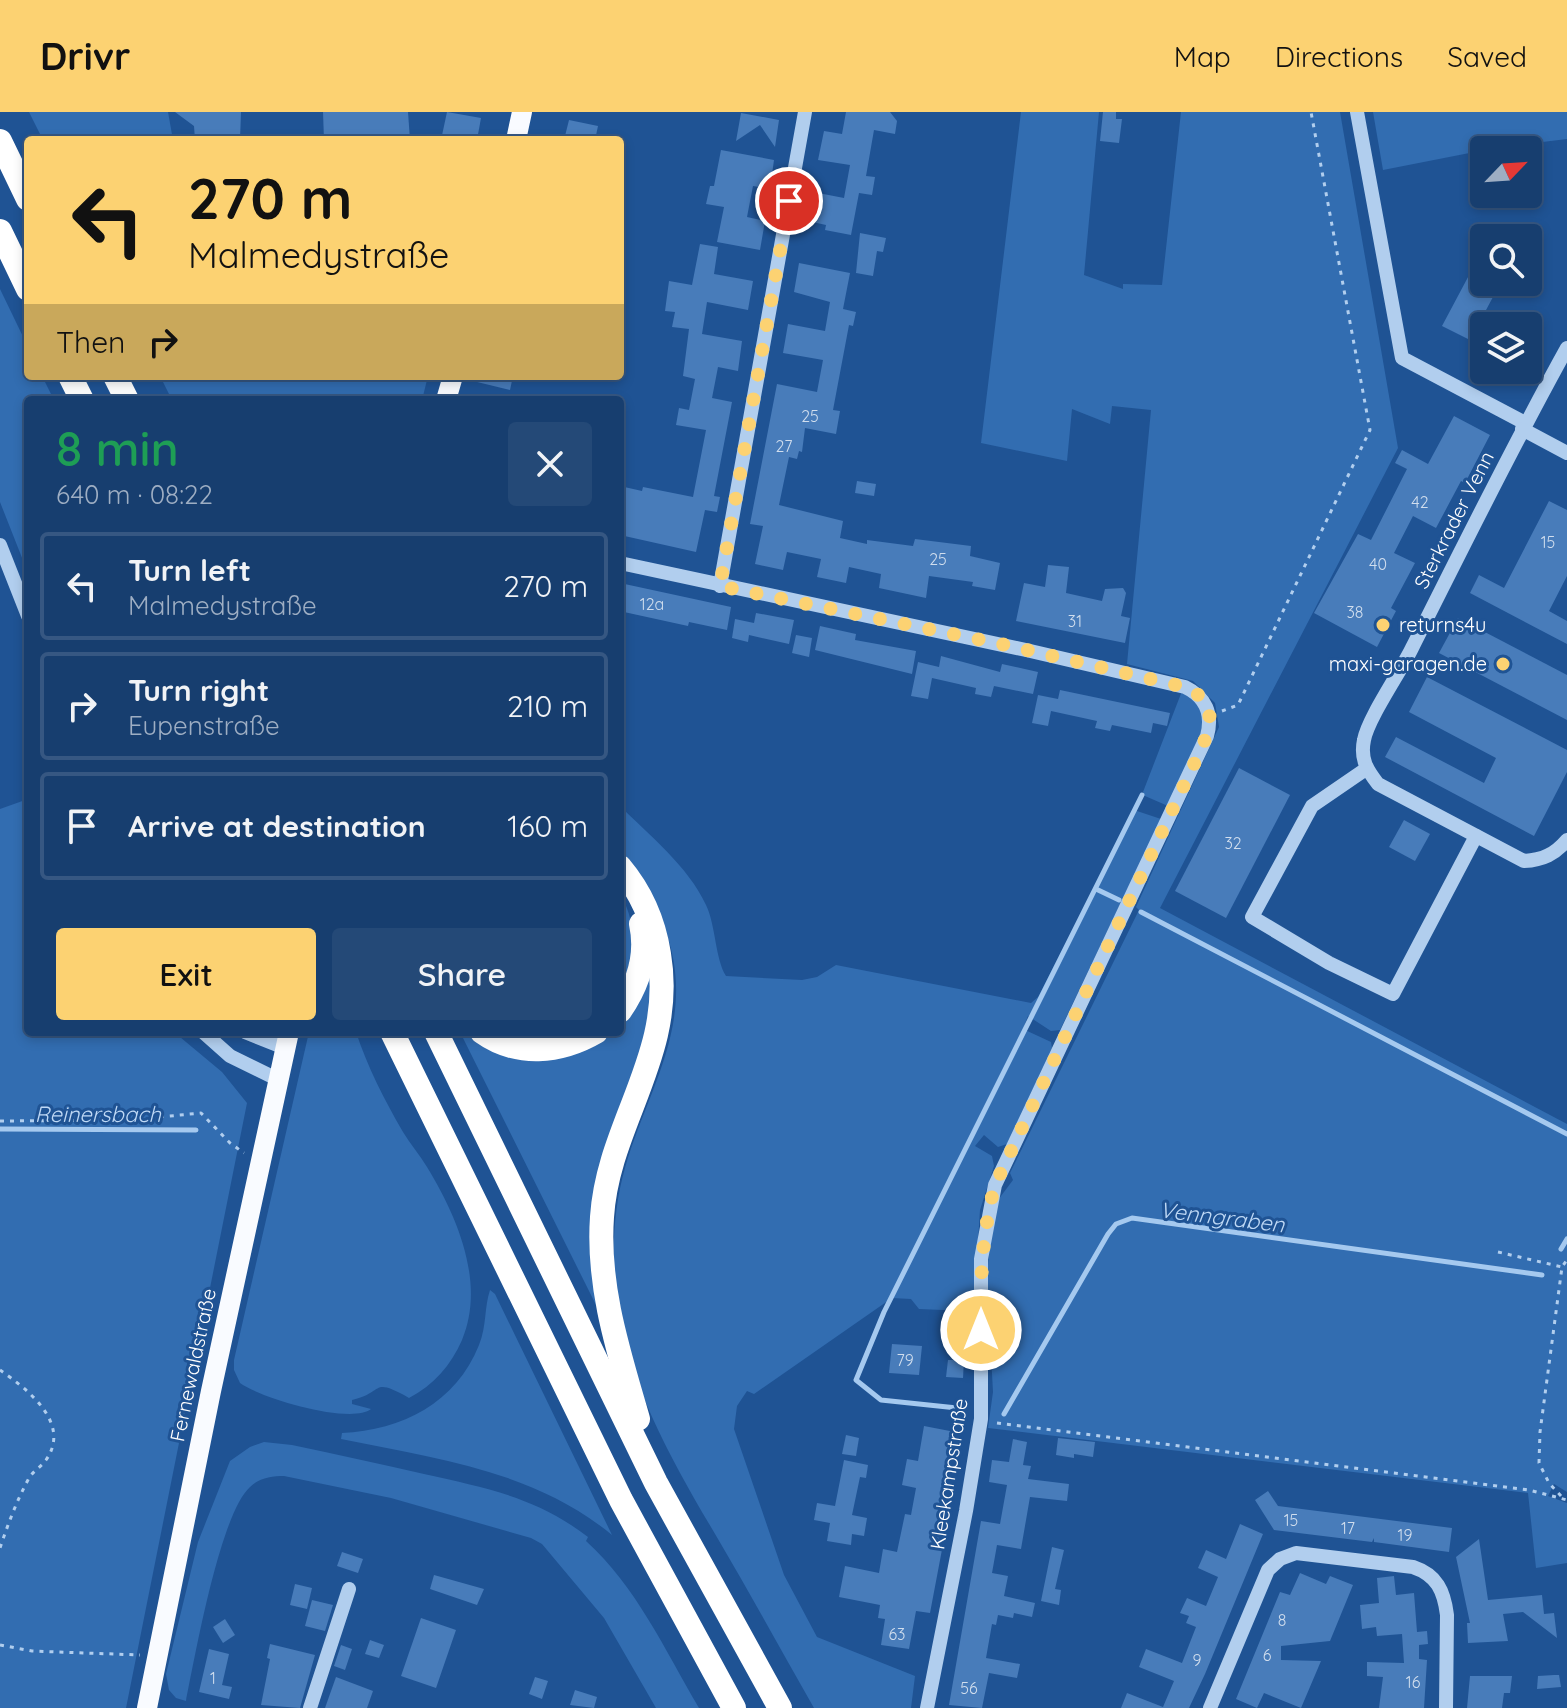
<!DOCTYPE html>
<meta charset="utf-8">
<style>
:root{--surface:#173e6f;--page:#244977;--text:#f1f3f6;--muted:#9eaec3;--line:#365782;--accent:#fcd272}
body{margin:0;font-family:Quicksand,sans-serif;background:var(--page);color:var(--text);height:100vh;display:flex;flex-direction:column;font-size:30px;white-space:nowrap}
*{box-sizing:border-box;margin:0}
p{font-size:26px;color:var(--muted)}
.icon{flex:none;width:44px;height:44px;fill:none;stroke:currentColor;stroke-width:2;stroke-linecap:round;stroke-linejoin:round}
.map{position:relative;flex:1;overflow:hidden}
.side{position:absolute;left:24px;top:284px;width:600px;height:640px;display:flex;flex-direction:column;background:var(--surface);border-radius:8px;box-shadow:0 4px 12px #0003,0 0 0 2px var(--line)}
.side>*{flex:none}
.guide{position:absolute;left:24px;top:24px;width:600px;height:244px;border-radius:8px;box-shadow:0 4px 12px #0003,0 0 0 2px var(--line);background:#fcd272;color:#111;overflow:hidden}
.needle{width:52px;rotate:65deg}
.fabs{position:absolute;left:1470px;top:24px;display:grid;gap:16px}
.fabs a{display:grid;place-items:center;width:72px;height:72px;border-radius:8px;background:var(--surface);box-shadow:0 4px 12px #0003,0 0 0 2px var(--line);font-size:40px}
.pin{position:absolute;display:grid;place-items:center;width:68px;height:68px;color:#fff;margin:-34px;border:4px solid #fff;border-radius:50%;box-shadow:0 2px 8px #0007}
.me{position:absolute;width:88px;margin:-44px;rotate:0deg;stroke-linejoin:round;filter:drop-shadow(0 0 6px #0008)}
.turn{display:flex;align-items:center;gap:28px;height:168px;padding:0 32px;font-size:36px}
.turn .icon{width:104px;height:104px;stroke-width:2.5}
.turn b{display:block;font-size:56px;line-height:68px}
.then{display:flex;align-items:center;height:76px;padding:0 32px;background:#0003;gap:16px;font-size:30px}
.round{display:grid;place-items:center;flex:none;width:84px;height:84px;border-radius:8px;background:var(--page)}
.summary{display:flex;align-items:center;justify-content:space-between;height:136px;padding:0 32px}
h1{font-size:48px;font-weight:600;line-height:60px;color:#1e9e55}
.action{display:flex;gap:16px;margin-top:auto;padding:16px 32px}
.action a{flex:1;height:92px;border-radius:8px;background:var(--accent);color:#111;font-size:32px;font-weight:600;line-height:92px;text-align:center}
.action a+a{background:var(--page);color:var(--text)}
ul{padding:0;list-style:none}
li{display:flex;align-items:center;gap:24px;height:108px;margin:0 16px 12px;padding:0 16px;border:4px solid var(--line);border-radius:8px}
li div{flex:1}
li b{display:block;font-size:30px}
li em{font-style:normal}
header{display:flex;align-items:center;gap:48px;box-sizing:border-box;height:112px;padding:0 40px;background:var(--accent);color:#111}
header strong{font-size:38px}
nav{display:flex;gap:44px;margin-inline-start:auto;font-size:28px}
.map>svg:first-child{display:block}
.green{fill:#326db1}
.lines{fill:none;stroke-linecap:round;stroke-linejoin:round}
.stream{stroke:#a5c9ef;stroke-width:5}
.building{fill:#487cba}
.path{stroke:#b1ceee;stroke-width:3;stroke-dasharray:4 6;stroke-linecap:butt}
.minor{stroke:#b1ceee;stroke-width:14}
.major{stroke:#f9fbff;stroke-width:20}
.highway{stroke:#fff;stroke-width:24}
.route{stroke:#fcd272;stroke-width:14;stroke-dasharray:0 25.2}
.poi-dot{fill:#fcd272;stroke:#1f5394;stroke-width:3}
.labels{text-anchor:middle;stroke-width:6;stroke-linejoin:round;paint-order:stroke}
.number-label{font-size:16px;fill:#d1deee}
.street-label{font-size:20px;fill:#fff;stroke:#1f5394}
.poi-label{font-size:20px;fill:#fff;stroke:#1f5394;text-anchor:start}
.water-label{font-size:22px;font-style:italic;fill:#bed8f5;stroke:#1f5394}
</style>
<header>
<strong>Drivr</strong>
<nav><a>Map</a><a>Directions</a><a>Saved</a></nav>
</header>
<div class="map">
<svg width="1567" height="1596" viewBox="0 0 1567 1596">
<rect width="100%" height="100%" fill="#1f5394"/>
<g class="green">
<polygon points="29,0 168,0 173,28 43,28"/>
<polygon points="1021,0 1099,0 1084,163 1123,177 1123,172 1162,173 1181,0 1340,0 1398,336 1160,796 1567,1012 1567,1380 1554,1372 1548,1384 1567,1391 1567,1451 1536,1456 1528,1381 988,1316 993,1280 987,1170 990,1120 998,1088 1013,1068 1010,1061 1139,798 1136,795 1219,615 1215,591 1193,569 1127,552 1151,298 1112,294 1110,312 1072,297 1067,349 981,331"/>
<polygon points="1373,0 1567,0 1567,27 1500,35 1383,58"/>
<polygon points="0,177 28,235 28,264 42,264 54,288 28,288 28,461 0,390"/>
<polygon points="160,264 428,264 422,288 172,288"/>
<path d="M 1182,579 C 1190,585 1200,591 1202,601 C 1208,622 1177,674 1168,694 L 1145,684 L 1143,680 Z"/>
<polygon points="28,687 28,920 174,920 222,960 247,991 126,1596 0,1596 0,697"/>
<path d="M 620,694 C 649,723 688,754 706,793 C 716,814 715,846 726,864 L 802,868 L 817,865 L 836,853 L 1031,891 L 1038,885 L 1134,698 L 1161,707 L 1060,918 L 1051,919 L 1028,904 L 1023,917 L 1051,930 L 1052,936 L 1007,1032 L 998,1035 L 984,1023 L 975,1034 L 992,1044 L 994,1054 L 980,1098 L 974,1192 L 966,1199 L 919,1197 L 911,1187 L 892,1186 L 754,1282 L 747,1279 L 737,1294 L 734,1317 L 784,1463 L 817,1525 L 915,1564 L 911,1596 L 814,1596 C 782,1540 751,1483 718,1427 C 675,1354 628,1274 617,1188 C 611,1145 613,1098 625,1056 C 645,985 688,923 673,846 C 667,810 646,779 628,747 L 620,740 Z"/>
<path d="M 620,782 C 640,816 633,847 620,881 Z"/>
<polygon points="646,863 657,870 633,982 596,1193 460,920 469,920 492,934 620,920 620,907"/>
<path d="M 309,920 L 356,920 C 367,954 385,989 403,1020 C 410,1032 420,1043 427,1055 C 457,1104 486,1171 462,1228 C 451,1253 434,1273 409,1286 C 370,1264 385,1281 352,1288 L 352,1292 L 371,1297 C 351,1313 260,1286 240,1271 L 234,1258 L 234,1248 Z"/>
<path d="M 490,1178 L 495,1182 L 612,1423 C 533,1358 437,1347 341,1327 L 342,1321 C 402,1318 456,1291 479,1233 C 487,1213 484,1196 490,1178 Z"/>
<path d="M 264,1330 L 292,1333 C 336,1342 380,1352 424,1362 C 486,1376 536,1385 588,1425 L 586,1429 C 636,1474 665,1538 699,1596 L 656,1596 L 604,1506 L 542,1432 L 531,1426 L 391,1386 L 284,1364 C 272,1364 259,1366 250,1375 C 220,1402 195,1545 186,1589 L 176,1586 L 169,1578 L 166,1562 L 198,1430 L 230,1349 L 250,1335 Z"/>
</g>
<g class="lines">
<g class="stream">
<polyline points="1096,777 1119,788"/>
<polyline points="1141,800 1567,1022"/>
<polyline points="0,1017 196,1018"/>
<polyline points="1561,1137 1567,1127"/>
<polyline points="957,1296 881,1288 856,1268 884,1200 1142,683"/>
<polyline points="1004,1302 1108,1122 1116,1112 1132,1106 1542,1163"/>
</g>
</g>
<g class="building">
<polygon points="175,0 241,0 240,28 195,28 194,14"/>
<polygon points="323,0 408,0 410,28 324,28"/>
<polygon points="447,0 481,6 477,28 441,28"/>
<polygon points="846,0 890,0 897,9 895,22 874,18 866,64 875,65 872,83 859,81 851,123 825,118 826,113 808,109 813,80 844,86 850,53 818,48 824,19 842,22"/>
<polygon points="1103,0 1116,0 1116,7 1122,7 1119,31 1100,29"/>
<polygon points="741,1 779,8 775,35 760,13 736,29"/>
<polygon points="569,8 598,14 595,28 564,28"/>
<polygon points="721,38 774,48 770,77 753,74 747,105 765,109 760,138 717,130 724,95 706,92 710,74 714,74"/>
<polygon points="1497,110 1527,126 1489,126"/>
<polygon points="860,121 886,126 883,140 877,139 873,164 856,161"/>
<polygon points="700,132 718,135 714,162 753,169 748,198 707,190 702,222 742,229 738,259 718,255 712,286 732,290 714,384 720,385 717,400 705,398 696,440 620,423 620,374 642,379 643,375 693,385 706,318 676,313 679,296 689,298 695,267 683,264 689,217 672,215 675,200 665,199 669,169 692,173"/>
<polygon points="1484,135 1484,170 1501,170 1470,228 1442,214"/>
<polygon points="799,151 850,161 843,197 856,200 853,214 849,213 833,298 840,299 836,322 805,316 802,340 799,339 797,347 789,345 779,393 843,409 840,426 867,432 867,428 913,434 915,427 971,434 970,444 1000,451 995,478 972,474 973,470 929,464 926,486 879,476 881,462 849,455 846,471 817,465 821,447 787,440 783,458 755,452 763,414 750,412 777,272 817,280 823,248 783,241 788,212 825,219 830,190 794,180"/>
<polygon points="474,264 513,264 510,278 473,269"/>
<polygon points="1454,304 1490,323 1465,371 1461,369 1436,416 1413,404 1394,441 1415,451 1391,496 1396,499 1377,535 1314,501 1358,422 1371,428 1407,357 1395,351 1402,338 1428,352"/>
<polygon points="857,369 876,372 874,384 855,381"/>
<polygon points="1549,389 1567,398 1567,464 1549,499 1567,509 1567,532 1470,481 1479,463 1504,476"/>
<polygon points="1048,453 1069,455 1066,481 1102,489 1105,477 1123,476 1126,481 1121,504 1130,506 1125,531 1016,509 1024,471 1045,475"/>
<polygon points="620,471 731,495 727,518 689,510 688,514 624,500 626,488 620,486"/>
<polygon points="756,501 794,508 789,532 749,523 748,530 732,526 735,507 754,511"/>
<polygon points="1458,506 1567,563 1567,608 1439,541"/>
<polygon points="820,514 856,522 855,528 916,539 912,562 815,538"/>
<polygon points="796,523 812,526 809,545 792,541"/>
<polygon points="941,544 1000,560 1002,552 1038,560 1033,582 994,574 991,585 975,582 976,576 932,566 928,587 911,584 918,550 939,555"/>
<polygon points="1427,565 1567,638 1567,660 1534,724 1385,645 1396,625 1484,671 1496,646 1409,600"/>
<polygon points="1060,578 1170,601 1167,614 1153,611 1151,621 1112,613 1110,619 1095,616 1097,609 1051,599 1048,614 1032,611 1038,583 1058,587"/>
<polygon points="1239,656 1290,683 1226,806 1175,779"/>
<polygon points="1404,708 1430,722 1415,749 1389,735"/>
<polygon points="892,1232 922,1234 919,1263 889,1261"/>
<polygon points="948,1248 964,1248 963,1266 946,1265"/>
<polygon points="924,1314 955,1320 936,1425 944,1427 930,1501 916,1499 909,1537 881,1533 885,1507 878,1506 880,1493 839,1485 845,1454 879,1461 883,1437 897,1440 905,1402 911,1403 916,1376 902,1373 907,1347 918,1349"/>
<polygon points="846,1323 859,1326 856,1344 842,1342"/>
<polygon points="1058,1326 1095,1330 1093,1345 1074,1342 1074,1346 1056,1343"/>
<polygon points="1013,1327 1027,1330 1023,1353 1031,1354 1028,1367 1069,1372 1067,1389 1030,1385 1021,1437 997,1433 992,1461 1008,1464 1004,1484 1035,1491 1032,1505 1014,1501 1013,1506 998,1503 996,1513 992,1512 986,1546 1020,1552 1017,1566 989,1561 982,1596 949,1593 981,1409 1000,1412 1007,1373 989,1370 992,1348 1009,1350"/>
<polygon points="844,1348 868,1353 866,1366 860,1365 852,1403 867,1406 864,1424 852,1422 851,1433 827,1429 830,1411 814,1408 817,1391 835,1394"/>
<polygon points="1268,1379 1278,1394 1452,1416 1449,1440 1374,1430 1374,1426 1372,1430 1274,1418 1255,1388"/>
<polygon points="1240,1412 1263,1422 1205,1562 1189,1596 1121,1596 1127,1581 1163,1595 1174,1569 1139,1555 1146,1537 1182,1551 1196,1515 1186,1511 1189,1504 1180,1501 1187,1486 1206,1494 1218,1465 1198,1456 1206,1438 1226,1447"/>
<polygon points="1479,1427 1488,1488 1542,1483 1544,1502 1554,1501 1557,1526 1523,1500 1503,1502 1508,1529 1468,1531 1467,1511 1470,1511 1456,1445"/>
<polygon points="1052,1435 1064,1438 1055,1477 1061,1478 1059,1493 1041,1489"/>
<polygon points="342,1440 363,1447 358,1461 337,1454"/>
<polygon points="1300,1461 1326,1472 1330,1464 1353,1473 1330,1529 1281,1534 1281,1548 1321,1549 1301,1596 1264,1581 1257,1596 1236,1587 1280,1480 1290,1483"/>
<polygon points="434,1463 484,1477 477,1493 430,1477"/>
<polygon points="1394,1464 1396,1483 1414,1481 1417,1520 1427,1519 1428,1532 1419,1533 1419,1547 1427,1548 1424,1596 1379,1596 1383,1565 1367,1564 1367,1550 1404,1551 1402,1522 1377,1524 1376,1515 1362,1517 1360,1493 1379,1491 1377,1466"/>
<polygon points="295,1472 312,1476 307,1497 290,1493"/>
<polygon points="312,1488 333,1493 325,1519 305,1514"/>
<polygon points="421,1506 456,1518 436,1576 401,1564"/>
<polygon points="225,1507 235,1523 223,1531 213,1515"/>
<polygon points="370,1528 384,1533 379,1546 365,1542"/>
<polygon points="270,1532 315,1543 300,1596 261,1593 270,1547 267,1546"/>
<polygon points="341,1533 352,1537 345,1558 334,1554"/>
<polygon points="209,1537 229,1542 222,1573 232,1575 229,1587 199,1580"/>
<polygon points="1554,1563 1559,1563 1561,1575 1537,1577 1538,1564"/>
<polygon points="1470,1564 1512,1564 1510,1581 1504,1581 1502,1596 1467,1596"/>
<polygon points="336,1565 373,1579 367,1596 325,1596"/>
<polygon points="535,1565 548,1569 542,1587 529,1582"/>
<polygon points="575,1578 597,1585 594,1596 570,1593"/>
</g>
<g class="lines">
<g class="path">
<polyline points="1222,599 1238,593 1370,318 1311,0"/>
<polyline points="0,1009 129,1008 201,1001 230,1031 244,1041"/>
<polyline points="1498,1140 1562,1155"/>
<path d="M 0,1258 C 27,1277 72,1311 46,1348 C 41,1355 33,1359 29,1366 C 17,1388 8,1412 0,1436"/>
<polyline points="997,1311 1529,1378 1567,1388"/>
<polyline points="1561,1384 1549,1371 1539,1351 1540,1320 1562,1155 1567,1148"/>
<polyline points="0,1533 32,1539 140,1543"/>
</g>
<g class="minor">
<polyline points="1357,0 1402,246 1525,311"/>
<path d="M 1567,236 C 1512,335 1463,435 1412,536 C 1401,559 1368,606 1364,628 C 1360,647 1367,658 1378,672 L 1524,749 C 1543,748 1555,742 1567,728"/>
<polyline points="1522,317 1567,341"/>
<polyline points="0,433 28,504"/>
<path d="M 620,451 L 1026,538 L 1185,575 C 1206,585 1213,602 1207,624 L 995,1073 L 981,1147 L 981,1307 L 966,1399 L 927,1596"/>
<polyline points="720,474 805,0"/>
<polyline points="1366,657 1312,694 1252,805 1329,851 1393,882 1476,724"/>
<polyline points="203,920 230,944 279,968"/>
<polyline points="245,920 285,936"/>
<polyline points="310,1596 349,1477"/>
<path d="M 1210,1596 L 1268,1458 L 1280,1447 L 1296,1441 L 1413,1455 C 1437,1463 1444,1479 1447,1503 L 1446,1596"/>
</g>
<g class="major">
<polyline points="516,28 522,0"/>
<polyline points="446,288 453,264"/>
<polyline points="147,1596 211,1279 289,920"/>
</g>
<g class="highway">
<polyline points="0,29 28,87"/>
<polyline points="0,119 28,177"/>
<polyline points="70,264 82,288"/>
<polyline points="115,264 127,288"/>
<path d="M 620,755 C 641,780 654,810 659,842 C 676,943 608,1011 602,1105 C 597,1175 619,1241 638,1307"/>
<path d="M 620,899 C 638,873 648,844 641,812"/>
<polyline points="392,920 621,1388 734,1596"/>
<polyline points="436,920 656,1371 780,1596"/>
<path d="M 482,920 C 517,945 560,941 596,920"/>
</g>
</g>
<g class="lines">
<path class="route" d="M 789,89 L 720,474 L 1001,532 L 1185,575 C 1223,592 1209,621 1195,650 L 995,1073 C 982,1121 980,1168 981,1218"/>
</g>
<g class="poi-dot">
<circle cx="1383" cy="513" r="8"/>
<circle cx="1503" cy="552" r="8"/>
</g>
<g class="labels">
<g class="number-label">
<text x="810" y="310">25</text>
<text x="784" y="340">27</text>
<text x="1420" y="396">42</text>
<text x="1548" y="436">15</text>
<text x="938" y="453">25</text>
<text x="1378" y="458">40</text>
<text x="652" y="498">12a</text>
<text x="1355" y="506">38</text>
<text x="1075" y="515">31</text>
<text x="1233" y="737">32</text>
<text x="905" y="1254">79</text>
<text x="1291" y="1414">15</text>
<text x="1348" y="1422">17</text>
<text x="1405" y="1429">19</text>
<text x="1282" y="1514">8</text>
<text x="897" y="1528">63</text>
<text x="1267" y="1549">6</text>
<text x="1197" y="1554">9</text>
<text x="213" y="1572">1</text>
<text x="1413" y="1576">16</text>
<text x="969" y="1582">56</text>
</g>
<g class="street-label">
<text transform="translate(1454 408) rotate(-63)" y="7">Sterkrader Venn</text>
<text transform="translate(193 1253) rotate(-78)" y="7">Fernewaldstraße</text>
<text transform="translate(949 1362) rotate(-81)" y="7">Kleekampstraße</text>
</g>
<g class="poi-label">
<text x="1399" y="520">returns4u</text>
<text x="1487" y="559" text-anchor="end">maxi-garagen.de</text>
</g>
<g class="water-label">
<text x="98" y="1010">Reinersbach</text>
<text transform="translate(1222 1105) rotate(7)" y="8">Venngraben</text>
</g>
</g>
</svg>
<div class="fabs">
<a><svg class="needle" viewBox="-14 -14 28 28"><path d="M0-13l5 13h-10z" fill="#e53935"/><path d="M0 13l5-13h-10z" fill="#9eaec3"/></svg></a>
<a><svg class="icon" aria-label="search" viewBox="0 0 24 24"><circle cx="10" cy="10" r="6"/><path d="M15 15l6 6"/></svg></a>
<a><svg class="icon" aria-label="layers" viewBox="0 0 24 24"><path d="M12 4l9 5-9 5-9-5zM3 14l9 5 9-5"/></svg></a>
</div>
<div class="pin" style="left:789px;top:89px;background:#d93025"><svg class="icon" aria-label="arrive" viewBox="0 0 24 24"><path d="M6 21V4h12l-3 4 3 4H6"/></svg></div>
<svg class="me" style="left:981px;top:1218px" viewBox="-20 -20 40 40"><circle r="17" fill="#fcd272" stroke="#fff" stroke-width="3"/><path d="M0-11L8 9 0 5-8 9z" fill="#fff"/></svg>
<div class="guide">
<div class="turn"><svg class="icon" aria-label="left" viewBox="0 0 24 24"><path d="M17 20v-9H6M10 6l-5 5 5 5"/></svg><div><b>270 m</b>Malmedystraße</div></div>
<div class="then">Then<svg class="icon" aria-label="right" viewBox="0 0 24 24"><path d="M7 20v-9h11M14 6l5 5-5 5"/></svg></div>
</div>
<section class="side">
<div class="summary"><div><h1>8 min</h1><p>640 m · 08:22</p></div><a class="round"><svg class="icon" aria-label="close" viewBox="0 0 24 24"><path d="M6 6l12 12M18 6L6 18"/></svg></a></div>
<ul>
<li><svg class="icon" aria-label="left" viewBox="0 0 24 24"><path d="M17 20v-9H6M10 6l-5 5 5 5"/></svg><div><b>Turn left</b><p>Malmedystraße</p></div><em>270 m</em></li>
<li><svg class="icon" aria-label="right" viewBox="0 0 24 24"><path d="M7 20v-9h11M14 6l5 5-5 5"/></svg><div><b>Turn right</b><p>Eupenstraße</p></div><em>210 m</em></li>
<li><svg class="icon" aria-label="arrive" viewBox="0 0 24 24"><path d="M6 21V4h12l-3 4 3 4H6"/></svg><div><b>Arrive at destination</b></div><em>160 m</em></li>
</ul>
<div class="action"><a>Exit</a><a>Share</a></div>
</section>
</div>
